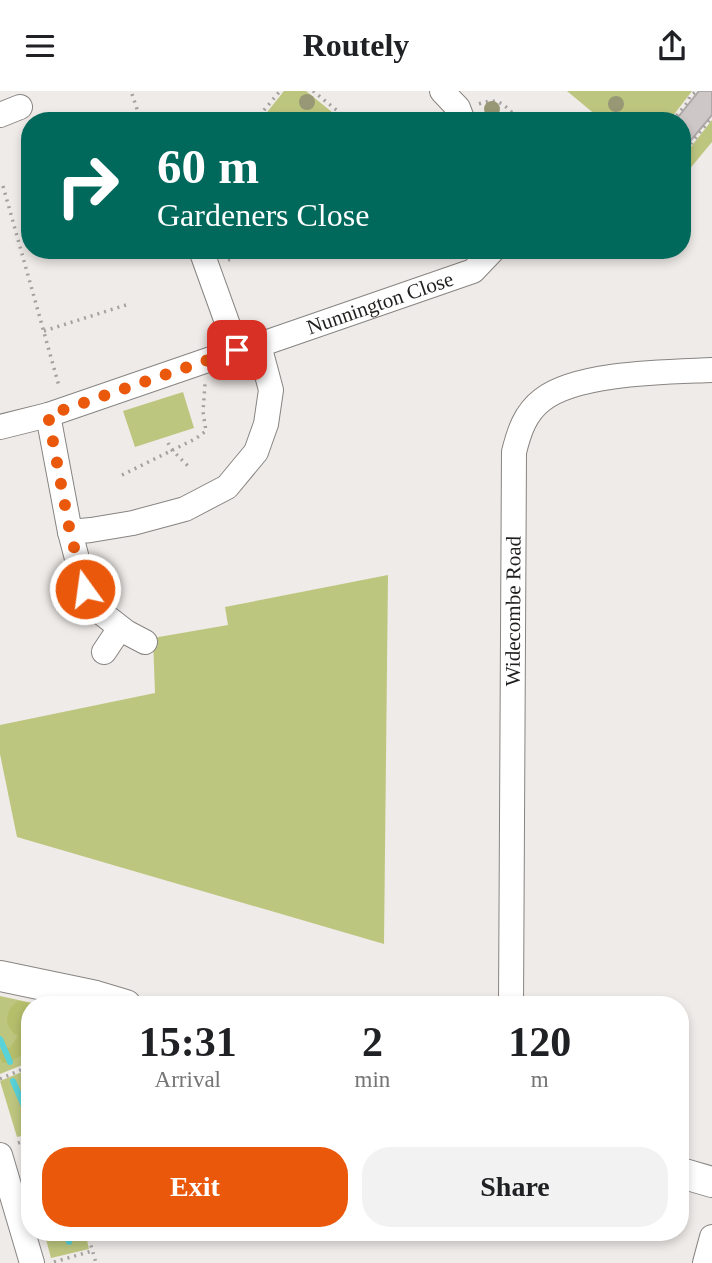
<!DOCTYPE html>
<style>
:root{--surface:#fff;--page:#f2f2f2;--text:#202124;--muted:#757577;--accent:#ea580c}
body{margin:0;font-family:"Times New Roman",serif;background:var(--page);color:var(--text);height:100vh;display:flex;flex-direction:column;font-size:26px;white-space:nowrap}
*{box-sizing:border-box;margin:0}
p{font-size:23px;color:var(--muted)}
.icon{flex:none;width:38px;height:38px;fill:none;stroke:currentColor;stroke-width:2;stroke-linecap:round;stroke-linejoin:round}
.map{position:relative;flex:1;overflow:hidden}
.sheet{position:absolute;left:21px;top:905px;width:668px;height:245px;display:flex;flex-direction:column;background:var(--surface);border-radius:28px;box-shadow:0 4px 10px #0003}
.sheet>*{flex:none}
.top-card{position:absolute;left:21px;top:21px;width:670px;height:147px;border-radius:28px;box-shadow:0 4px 10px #0003;background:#00695c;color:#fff;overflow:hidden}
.pin{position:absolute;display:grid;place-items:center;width:60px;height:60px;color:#fff;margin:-30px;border-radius:14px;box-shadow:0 4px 10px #0006}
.me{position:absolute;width:77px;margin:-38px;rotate:346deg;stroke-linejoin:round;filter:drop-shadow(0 0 5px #0008)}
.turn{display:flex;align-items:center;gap:24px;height:147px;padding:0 21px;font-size:32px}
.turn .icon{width:91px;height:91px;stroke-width:2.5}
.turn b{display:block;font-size:49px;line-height:60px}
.eta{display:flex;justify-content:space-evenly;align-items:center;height:119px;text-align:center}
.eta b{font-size:42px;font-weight:800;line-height:49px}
.primary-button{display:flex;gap:14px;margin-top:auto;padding:14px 21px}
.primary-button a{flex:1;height:80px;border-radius:28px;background:var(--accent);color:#fff;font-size:28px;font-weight:800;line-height:80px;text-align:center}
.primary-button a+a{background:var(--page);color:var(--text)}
header{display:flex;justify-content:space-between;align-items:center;height:91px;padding:0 21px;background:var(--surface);font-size:32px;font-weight:800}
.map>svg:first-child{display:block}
.green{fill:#bdc67f}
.forest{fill:#b5be6b}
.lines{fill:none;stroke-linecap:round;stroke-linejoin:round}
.stream{stroke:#59d2d8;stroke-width:6}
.building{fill:#cdc7c7;stroke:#aea9a8;stroke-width:2}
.minor-casing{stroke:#888482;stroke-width:26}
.tertiary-casing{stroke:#888482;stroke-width:32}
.path{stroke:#a4a19f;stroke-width:3.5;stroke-dasharray:2 5;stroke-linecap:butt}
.minor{stroke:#fff;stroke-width:24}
.tertiary{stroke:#fff;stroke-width:30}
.tree{fill:#989876}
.route{stroke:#ea580c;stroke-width:12;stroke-dasharray:0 21.6}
.labels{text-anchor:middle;stroke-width:6;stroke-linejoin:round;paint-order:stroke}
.street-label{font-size:21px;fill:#211f1e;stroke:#fdf8f6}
</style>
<header><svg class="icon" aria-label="menu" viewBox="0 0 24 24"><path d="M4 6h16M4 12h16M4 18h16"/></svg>Routely<svg class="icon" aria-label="share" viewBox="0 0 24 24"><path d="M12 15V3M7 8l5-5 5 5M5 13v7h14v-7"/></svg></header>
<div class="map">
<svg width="712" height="1172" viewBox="0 0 712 1172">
<rect width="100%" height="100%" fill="#efebe8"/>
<g class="green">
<polygon points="284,0 306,0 343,30 260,30"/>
<polygon points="567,0 692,0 669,30 603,30"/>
<polygon points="712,29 712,51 683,86 683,66"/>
<polygon points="183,301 194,337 135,356 123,320"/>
<polygon points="388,484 384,853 17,746 0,663 0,634 155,602 153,547 228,534 225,516"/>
<polygon points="0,905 37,913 30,914 30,971 0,983"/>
<polygon points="22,981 30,995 30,1043 17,1046 0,990"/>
<polygon points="44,1141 85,1141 89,1158 51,1167"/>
</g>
<path class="forest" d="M 18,910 L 37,913 L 30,914 L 30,935 L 27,940 L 30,941 L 30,961 C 26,964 22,964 18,966 C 12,970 10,972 3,972 L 0,967 L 0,960 L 6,956 L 10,957 L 18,945 C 3,937 4,919 18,910 Z"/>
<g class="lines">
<g class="stream">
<polyline points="0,948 10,971"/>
<polyline points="13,990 30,1029"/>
<polyline points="66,1141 69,1151"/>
</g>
</g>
<polygon class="building" points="699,0 712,0 712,24 682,60 682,30 675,30"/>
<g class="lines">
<defs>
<g id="minor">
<polyline points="442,0 458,17 463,30"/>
<polyline points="0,24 20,16"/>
<polyline points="201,159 237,259"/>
<path id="s1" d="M 259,254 L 473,180 L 493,159"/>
<polyline points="48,324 70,441 85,498 99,520 126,541 145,551"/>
<polyline points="0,336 48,324 237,259 259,254 271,299 266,333 256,361 227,396 185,418 133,432 91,439 70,441"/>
<polyline points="104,561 120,537"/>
<path id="s2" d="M 511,914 L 514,361 C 519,341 525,322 542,309 C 577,281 668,281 712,279"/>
<polyline points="0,1064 32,1172"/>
<polyline points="705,1172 712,1146"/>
</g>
<g id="tertiary">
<polyline points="0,885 96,905 126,914"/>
<polyline points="681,1082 712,1091"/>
</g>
</defs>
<use href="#minor" class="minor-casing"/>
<use href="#tertiary" class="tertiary-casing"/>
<g class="path">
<polyline points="313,0 350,30"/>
<polyline points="132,3 141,30"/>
<path d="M 479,13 C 501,5 504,15 521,30"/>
<polyline points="255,30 280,0"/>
<polyline points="672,30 688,11 690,5 697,0"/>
<polyline points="682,64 712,26"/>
<polyline points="3,95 59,295"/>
<polyline points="228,169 255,159"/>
<polyline points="44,240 129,213"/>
<polyline points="168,352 172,359 188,375"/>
<polyline points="122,384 195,348 206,340 203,321 205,293"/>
<polyline points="0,988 25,977 30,986"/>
<polyline points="18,1052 30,1048"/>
<polyline points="87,1141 96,1172"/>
<polyline points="54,1171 92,1160"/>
</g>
<use href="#minor" class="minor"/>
<use href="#tertiary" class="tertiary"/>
</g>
<g class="tree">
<circle cx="307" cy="11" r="8"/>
<circle cx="616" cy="13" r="8"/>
<circle cx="492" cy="18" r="8"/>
</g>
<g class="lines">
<polyline class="route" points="85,498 70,441 48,324 237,259"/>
</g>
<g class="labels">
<g class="street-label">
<text dy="7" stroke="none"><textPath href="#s1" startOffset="128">Nunnington Close</textPath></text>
<text dy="7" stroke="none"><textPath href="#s2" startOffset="394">Widecombe Road</textPath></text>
</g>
</g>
</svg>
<div class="pin" style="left:237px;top:259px;background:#d93025"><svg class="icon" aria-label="arrive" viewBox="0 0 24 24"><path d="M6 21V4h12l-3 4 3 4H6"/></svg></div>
<svg class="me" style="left:85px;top:498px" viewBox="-20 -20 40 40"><circle r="17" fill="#ea580c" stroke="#fff" stroke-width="3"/><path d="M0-11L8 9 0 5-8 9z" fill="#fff"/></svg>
<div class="top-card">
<div class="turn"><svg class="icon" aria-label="right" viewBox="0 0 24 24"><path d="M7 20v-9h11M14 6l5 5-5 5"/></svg><div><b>60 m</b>Gardeners Close</div></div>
</div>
<section class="sheet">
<div class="eta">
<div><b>15:31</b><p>Arrival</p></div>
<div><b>2</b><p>min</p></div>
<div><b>120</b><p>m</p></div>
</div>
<div class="primary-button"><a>Exit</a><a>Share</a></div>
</section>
</div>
